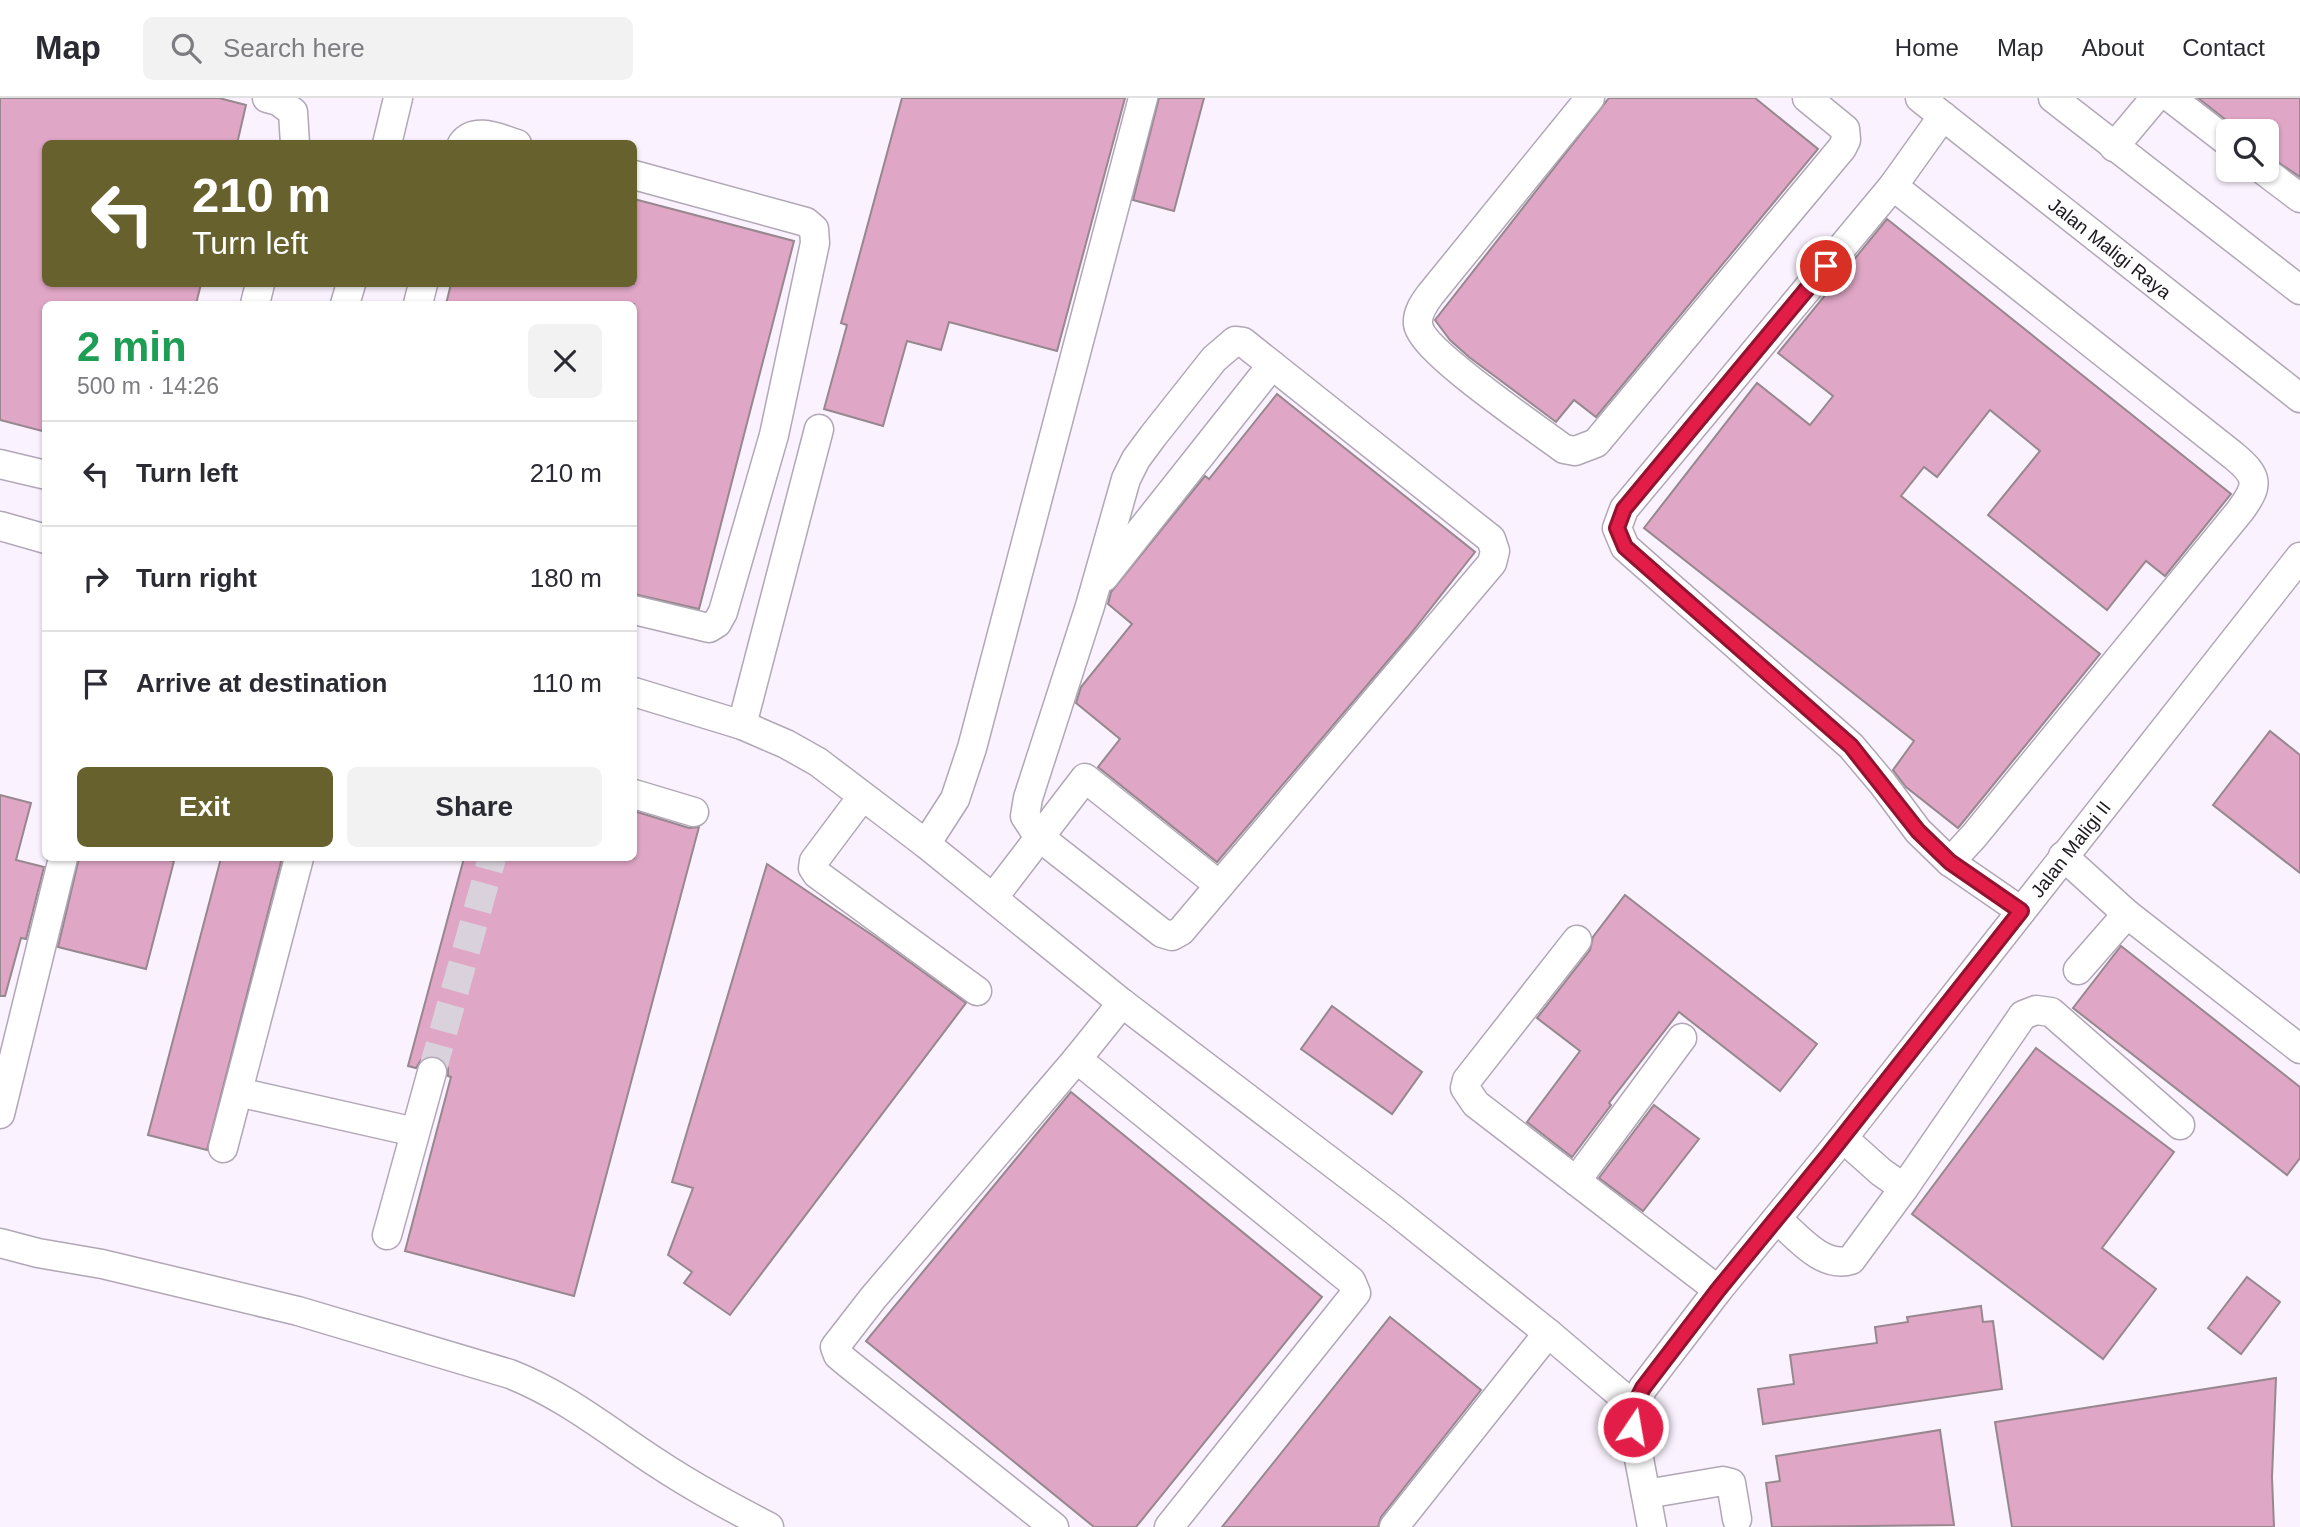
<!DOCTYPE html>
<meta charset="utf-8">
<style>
:root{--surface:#fff;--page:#f2f2f3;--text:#2b2b33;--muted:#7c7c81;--line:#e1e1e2;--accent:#67612d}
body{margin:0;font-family:Arial,sans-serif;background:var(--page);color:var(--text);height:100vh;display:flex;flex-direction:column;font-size:26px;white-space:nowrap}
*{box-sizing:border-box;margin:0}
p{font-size:23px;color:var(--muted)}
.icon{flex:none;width:38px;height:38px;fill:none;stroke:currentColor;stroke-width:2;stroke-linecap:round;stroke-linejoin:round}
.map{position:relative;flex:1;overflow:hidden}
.drawer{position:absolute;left:42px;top:203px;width:595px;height:560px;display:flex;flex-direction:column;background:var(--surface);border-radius:10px;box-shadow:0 2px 5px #0004}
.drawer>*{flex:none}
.top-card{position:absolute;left:42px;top:42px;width:595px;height:147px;border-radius:10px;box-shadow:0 2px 5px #0004;background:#67612d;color:#fff;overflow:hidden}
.buttons{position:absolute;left:2216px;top:21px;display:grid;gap:14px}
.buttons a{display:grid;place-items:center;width:63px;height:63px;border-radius:10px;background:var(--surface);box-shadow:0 2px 5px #0004;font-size:35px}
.pin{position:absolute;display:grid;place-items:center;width:60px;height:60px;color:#fff;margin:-30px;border:4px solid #fff;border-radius:50%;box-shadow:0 2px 7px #0007}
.me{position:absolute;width:77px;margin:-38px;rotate:12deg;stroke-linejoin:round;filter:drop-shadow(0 0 5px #0008)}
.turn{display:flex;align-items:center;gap:24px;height:147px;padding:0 35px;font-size:32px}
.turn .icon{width:91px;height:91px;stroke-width:2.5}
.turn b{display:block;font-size:49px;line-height:60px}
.round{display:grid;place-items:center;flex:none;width:74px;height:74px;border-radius:10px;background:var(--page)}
.overview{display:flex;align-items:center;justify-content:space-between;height:119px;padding:0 35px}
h1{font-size:42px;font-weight:600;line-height:52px;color:#1e9e55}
.action{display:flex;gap:14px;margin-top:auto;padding:14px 35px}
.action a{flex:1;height:80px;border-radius:10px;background:var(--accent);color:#fff;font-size:28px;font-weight:600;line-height:80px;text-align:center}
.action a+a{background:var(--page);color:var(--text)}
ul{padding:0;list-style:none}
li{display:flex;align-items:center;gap:21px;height:105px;padding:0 35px;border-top:2px solid var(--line)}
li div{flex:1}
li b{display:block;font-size:26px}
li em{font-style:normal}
header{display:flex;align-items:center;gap:42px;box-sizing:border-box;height:98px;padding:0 35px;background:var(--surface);border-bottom:2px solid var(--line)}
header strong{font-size:33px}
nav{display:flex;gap:38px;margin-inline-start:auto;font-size:24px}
.search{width:490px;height:63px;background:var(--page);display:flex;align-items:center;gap:18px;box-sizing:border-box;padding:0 24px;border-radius:10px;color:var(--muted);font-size:26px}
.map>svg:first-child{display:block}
.building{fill:#dfa6c5;stroke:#97878f;stroke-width:2}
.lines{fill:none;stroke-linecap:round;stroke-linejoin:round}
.minor-tunnel{stroke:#d9d1dc;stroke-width:28;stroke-dasharray:28 14;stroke-linecap:butt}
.minor-casing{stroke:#b1a7b6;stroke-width:31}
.minor{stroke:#fff;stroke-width:28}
.route-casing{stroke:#92132f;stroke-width:18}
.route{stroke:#e11d48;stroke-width:12}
.labels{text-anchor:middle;stroke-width:5;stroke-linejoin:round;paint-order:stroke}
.street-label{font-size:19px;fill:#1d191e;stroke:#fff}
</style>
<header>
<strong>Map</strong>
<div class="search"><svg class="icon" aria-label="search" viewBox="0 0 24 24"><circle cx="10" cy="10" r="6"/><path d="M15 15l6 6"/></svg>Search here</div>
<nav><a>Home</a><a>Map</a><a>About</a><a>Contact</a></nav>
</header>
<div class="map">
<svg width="2300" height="1429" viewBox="0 0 2300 1429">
<rect width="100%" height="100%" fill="#faf2fe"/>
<g class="building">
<polygon points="0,0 219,0 246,7 237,46 46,46 46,186 201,186 196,206 46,206 46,334 0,322"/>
<polygon points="902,0 1125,0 1057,253 949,224 941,252 907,243 883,328 824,311 847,227 841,225"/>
<polygon points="1159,0 1204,0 1174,113 1133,102"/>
<polygon points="1609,0 1755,0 1818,51 1596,319 1574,302 1556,324 1469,259 1450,242 1435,222"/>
<polygon points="2198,0 2300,0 2300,79 2266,56 2266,33 2240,33"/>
<polygon points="634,101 794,143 699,511 634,496 634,206 446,206 451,186 634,186"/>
<polygon points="1887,121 2231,396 2165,478 2146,463 2107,512 1988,417 2040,353 1990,312 1937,379 1924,369 1901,398 2100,556 1958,730 1906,689 1893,672 1914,643 1644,430 1757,285 1810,327 1833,298 1778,255"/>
<polygon points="1277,296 1475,454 1408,539 1217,764 1098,669 1120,641 1076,605 1081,589 1132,526 1108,506 1111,494 1205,378 1209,381"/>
<polygon points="2270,633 2300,657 2300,775 2213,707"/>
<polygon points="0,697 31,705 16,762 44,769 26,841 21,840 5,898 0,898"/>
<polygon points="634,713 689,730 699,729 574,1198 405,1153 451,979 448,978 448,970 444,963 436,958 427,958 421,962 416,970 408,968 464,760 634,760"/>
<polygon points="79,760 160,760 174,763 146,871 58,849"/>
<polygon points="221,760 282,760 207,1052 148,1037"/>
<polygon points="767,766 875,839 966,905 730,1217 684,1185 692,1174 668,1157 693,1090 672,1084"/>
<polygon points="1625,797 1817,946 1780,993 1679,914 1609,1005 1611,1007 1572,1059 1527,1024 1580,953 1537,920 1590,852 1593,839"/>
<polygon points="2121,848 2300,989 2300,1060 2287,1077 2073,910"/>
<polygon points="1332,908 1422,974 1392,1016 1301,951"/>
<polygon points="2036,950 2174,1054 2102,1150 2156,1191 2103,1261 1912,1116"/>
<polygon points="1071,994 1322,1199 1136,1429 1094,1429 866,1243"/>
<polygon points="1654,1007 1699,1041 1643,1113 1599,1080"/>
<polygon points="2247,1179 2280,1204 2241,1256 2208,1230"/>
<polygon points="1981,1208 1983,1224 1993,1223 2002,1291 1763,1326 1758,1291 1794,1286 1790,1257 1877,1245 1875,1229 1908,1224 1907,1219"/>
<polygon points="1390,1219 1481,1292 1381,1419 1378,1429 1222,1429"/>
<polygon points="2276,1280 2272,1379 2274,1429 2012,1429 1995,1324"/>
<polygon points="1940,1332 1954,1427 1772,1429 1766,1385 1780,1383 1776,1358"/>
</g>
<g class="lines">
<polyline class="minor-tunnel" points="432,974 492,760"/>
<defs>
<g id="minor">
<polyline points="267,0 278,3 293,14 295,46"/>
<path d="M 1590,0 L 1430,197 C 1424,205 1417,215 1418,226 C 1421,253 1538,331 1564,351 L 1575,353 L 1596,345 L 1842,50 L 1846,42 L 1845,31 L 1807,0"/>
<path id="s1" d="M 1920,0 L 2300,300"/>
<polyline points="2053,0 2300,192"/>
<polyline points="2171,0 2228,44"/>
<polyline points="1943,18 1893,88 1624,411 1617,430 1625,449 1851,648 1883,686 1918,733 1950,764"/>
<polyline points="387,46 398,0"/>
<path d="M 462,46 C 475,28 500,41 517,46"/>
<polyline points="2114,49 2155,0"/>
<polyline points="2263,72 2300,100"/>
<polyline points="634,77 806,124 814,131 815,145 774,337 723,514 717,525 709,530 634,512"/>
<path d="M 1893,88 L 2234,358 C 2259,379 2259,387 2240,413 L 1974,738 L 1950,764 L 2021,813"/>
<polyline points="255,206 260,186"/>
<polyline points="345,206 351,186"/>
<polyline points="418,206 423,186"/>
<polygon points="1235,243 1243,244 1491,441 1495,453 1492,465 1181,833 1172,838 1162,835 1038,738 1025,718 1028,700 1090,508 1126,381 1136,361 1153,338 1214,261"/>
<polyline points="0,366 46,377"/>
<polyline points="0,428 46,441"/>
<polyline points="1104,479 1272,267"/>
<polyline points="634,594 742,627 786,646 818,664 926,746 1122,905 1394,1112 1548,1235 1634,1308"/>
<polyline points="742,627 819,331"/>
<polyline points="634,696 694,714"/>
<polyline points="862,699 814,763 813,770 817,776 977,893"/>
<polyline points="926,746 955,701 972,650 1143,0"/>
<polyline points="2063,758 2127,816 2300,951"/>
<polyline points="993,800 1085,680 1219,787"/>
<polyline points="1577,842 1467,982 1465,990 1476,1006 1718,1192"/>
<polyline points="2078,872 2127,816"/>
<polyline points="1077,961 1351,1183 1356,1195 1169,1429"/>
<polyline points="238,994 415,1034"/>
<polyline points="0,1016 63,760"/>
<polyline points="1843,1040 1881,1074 1904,1090 2023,917 2036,912 2051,914 2180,1027"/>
<polyline points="223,1050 299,760"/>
<polyline points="1576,1083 1682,940"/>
<path d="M 1777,1121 C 1797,1138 1822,1171 1851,1162 L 1904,1090"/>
<polyline points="387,1137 432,974"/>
<path d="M 0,1145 L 38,1155 L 102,1166 L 298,1213 L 510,1276 C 564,1297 608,1333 657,1365 C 693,1389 731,1409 769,1429"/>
<polyline points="1646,1396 1723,1383 1731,1385 1737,1421"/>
<polyline points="1054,1429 850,1267 838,1257 835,1249 873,1200 1077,961 1122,905"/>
<polyline points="1394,1429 1548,1235"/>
<path id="s2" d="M 1652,1429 L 1633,1329 L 1634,1308 L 1643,1290 L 1718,1192 L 1843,1040 L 2300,459"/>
</g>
</defs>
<use href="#minor" class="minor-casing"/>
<use href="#minor" class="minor"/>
</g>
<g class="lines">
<defs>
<polyline id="route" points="1633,1329 1634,1308 1643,1290 1718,1192 1826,1060 2021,813 1950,764 1918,733 1851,648 1625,449 1617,430 1624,411 1826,168"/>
</defs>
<use href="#route" class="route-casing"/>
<use href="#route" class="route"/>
</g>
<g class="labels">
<g class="street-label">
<text dy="7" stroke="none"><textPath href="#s1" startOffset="242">Jalan Maligi Raya</textPath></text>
<text dy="7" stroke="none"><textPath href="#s2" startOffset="831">Jalan Maligi II</textPath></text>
</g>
</g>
</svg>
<div class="buttons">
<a><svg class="icon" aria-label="search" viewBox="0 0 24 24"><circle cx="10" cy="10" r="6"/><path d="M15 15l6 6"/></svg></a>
</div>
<div class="pin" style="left:1826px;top:168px;background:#d93025"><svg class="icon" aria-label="arrive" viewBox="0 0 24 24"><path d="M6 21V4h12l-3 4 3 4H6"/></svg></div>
<svg class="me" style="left:1633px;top:1329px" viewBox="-20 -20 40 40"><circle r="17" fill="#e11d48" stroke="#fff" stroke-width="3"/><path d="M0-11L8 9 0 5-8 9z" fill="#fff"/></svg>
<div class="top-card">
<div class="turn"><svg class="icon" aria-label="left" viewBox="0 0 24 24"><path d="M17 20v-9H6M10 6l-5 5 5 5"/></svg><div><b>210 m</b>Turn left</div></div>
</div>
<section class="drawer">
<div class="overview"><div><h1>2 min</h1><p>500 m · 14:26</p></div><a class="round"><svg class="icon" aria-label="close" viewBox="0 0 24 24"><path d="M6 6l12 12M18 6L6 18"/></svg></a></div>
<ul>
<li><svg class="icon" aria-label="left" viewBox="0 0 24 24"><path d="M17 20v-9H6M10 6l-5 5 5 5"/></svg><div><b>Turn left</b></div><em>210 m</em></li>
<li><svg class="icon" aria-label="right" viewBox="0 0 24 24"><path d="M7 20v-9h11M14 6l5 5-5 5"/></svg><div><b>Turn right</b></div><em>180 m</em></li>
<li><svg class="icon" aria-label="arrive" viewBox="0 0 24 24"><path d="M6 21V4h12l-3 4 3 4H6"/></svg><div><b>Arrive at destination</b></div><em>110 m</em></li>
</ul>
<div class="action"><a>Exit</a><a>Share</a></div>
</section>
</div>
